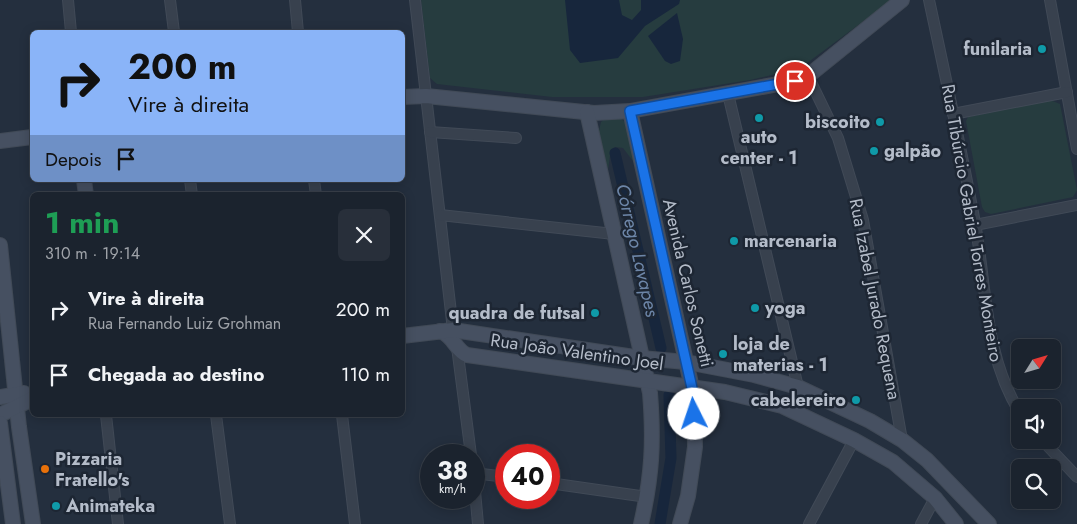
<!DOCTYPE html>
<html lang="pt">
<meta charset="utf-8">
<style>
:root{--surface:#1b232e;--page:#282f3a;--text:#f1f3f6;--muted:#a0a4aa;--line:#39404a}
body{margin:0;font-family:Jost,sans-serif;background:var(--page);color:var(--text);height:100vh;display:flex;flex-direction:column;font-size:19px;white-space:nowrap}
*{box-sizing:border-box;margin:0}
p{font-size:16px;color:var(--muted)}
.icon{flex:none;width:28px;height:28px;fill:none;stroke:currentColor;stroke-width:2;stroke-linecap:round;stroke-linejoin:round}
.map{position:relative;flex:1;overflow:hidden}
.sheet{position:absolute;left:30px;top:192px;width:375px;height:225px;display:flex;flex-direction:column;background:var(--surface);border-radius:8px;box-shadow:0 2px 12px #0003,0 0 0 1px var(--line)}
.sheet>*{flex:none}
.guide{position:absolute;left:30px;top:30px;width:375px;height:152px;border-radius:8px;box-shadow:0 2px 12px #0003,0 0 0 1px var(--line);background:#8ab4f8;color:#111;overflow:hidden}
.needle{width:32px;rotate:53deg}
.buttons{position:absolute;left:1011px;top:339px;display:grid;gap:10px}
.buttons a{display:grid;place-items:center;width:50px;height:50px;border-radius:8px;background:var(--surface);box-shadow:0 2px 12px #0003,0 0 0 1px var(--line);font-size:25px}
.speed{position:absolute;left:420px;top:444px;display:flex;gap:10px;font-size:25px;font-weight:700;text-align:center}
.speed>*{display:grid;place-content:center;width:65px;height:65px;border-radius:50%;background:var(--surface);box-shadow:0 2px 12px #0003,0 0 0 1px var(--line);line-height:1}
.speed small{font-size:12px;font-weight:400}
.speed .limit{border:8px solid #d22;background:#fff;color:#111}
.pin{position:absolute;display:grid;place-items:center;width:42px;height:42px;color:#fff;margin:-21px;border:2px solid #fff;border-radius:50%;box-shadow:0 1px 5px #0007}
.me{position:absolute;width:55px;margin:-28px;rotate:356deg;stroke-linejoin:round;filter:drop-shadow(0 0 4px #0008)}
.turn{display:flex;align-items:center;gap:18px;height:105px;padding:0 15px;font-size:22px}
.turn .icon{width:65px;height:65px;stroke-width:2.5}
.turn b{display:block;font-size:35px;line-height:42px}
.then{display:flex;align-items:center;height:48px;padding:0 15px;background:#0003;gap:10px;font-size:19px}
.round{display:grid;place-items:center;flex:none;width:52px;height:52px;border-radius:8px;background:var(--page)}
.overview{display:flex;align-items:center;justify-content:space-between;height:85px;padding:0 15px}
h1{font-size:30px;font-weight:700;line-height:38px;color:#1e9e55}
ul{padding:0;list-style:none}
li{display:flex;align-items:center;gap:15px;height:65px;padding:0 15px}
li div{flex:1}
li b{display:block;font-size:19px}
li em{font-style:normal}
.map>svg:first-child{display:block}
.green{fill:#263c3f}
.water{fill:#17263c}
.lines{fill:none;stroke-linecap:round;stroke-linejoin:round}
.canal{stroke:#17263c;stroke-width:11}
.street-casing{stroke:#414a57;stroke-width:12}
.secondary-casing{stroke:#414a57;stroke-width:16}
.street{stroke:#38414e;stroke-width:10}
.secondary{stroke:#465061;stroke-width:14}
.route-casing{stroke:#114b97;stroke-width:12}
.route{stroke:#1a73e8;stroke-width:9}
.culture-dot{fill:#0f9aa8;stroke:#1d2633;stroke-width:2}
.food-dot{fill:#e8710a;stroke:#1d2633;stroke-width:2}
.labels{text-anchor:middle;stroke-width:5;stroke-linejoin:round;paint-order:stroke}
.poi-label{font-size:18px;font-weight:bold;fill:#b4bcc9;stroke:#1d2633;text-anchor:start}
.street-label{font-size:18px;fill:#b4bcc9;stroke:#1d2633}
.water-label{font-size:19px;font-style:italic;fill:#6d86a8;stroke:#1d2633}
</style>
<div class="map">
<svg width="1077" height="524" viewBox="0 0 1077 524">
<rect width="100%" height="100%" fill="#242f3e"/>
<g class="green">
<polygon points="421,0 892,0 799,69 750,80 643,97 552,97 437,84 430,78"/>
<polygon points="1050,100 1060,104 1077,190 1073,197 991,214 985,212 982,207 966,121 968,117"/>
<path d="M 608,116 C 634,114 633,146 636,165 L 623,148 L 615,147 L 610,156 L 608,170 L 598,135 L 601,122 Z"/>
</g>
<g class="water">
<polygon points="565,0 619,0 622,15 632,20 641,10 641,0 680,0 679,4 645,26 618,58 580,63 570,50"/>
<polygon points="677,13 683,39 680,61 671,64 665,61 648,36"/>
</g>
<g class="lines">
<g class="canal">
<polyline points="615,153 661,348"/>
<polyline points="660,524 671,458 669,395"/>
</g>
<defs>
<g id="street">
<polyline points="68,0 71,32"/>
<polyline points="170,0 174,32"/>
<polyline points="295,0 298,32"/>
<polyline points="415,0 453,330"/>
<path d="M 929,0 C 945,74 961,148 975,223 C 987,289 984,355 1020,413"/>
<polyline points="1050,0 1077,149"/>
<polyline points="808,76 838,138 863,220 902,440"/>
<polyline points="728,94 798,387"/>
<polyline points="953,114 1067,92"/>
<polyline points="430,132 516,138"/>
<polyline points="190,180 192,195"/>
<polyline points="314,180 316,195"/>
<polyline points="440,215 614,234"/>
<polyline points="975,225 1077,205"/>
<polyline points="457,347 471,455"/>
<polyline points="106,415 118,524"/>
<polyline points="216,415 230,524"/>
<polyline points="342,415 355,524"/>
<polyline points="1042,440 1077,477"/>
<polyline points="474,473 506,477"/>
<polyline points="474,480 478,524"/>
<polyline points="549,483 647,497"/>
<polyline points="809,524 854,440"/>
<polyline points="921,524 935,498"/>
</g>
<g id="secondary">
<polyline points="402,97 426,96 594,113 630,111 795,81 808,76 902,0"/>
<polyline points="630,111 694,397 695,447 688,496 680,524"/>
<path d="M 587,112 L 650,393 C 654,442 652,476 641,524"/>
<polyline points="0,141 32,137"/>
<polyline points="84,180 86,195"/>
<polyline points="0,245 19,427 33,524"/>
<path d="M 440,331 C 454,336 455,350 467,355 L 725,392 L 782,406 L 854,440 L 893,462 L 935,498 L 956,524"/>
<polyline points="402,336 453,330 641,358 686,362 754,375 798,387 870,421 902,440 927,460 989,524"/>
<polyline points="0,397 24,393"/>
<polyline points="0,415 32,399"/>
<polyline points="0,423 13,524"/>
</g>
</defs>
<use href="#street" class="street-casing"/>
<use href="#secondary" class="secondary-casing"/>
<use href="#street" class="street"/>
<use href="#secondary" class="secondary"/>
</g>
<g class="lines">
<defs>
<polyline id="route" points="694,414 692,388 630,111 795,81"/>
</defs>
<use href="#route" class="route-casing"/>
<use href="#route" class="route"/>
</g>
<g class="culture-dot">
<circle cx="1042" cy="49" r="5"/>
<circle cx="759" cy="118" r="5"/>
<circle cx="880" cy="122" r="5"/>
<circle cx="874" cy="151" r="5"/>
<circle cx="734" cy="241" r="5"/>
<circle cx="755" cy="308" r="5"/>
<circle cx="595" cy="313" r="5"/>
<circle cx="723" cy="354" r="5"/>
<circle cx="856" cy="400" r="5"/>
<circle cx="56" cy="506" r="5"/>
</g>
<circle class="food-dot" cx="45" cy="469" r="5"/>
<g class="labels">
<g class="poi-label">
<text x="1032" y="55" text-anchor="end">funilaria</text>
<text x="870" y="128" text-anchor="end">biscoito</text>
<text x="759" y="143" text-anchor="middle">auto<tspan x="759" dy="21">center - 1</tspan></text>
<text x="884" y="157">galpão</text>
<text x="744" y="247">marcenaria</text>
<text x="765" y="314">yoga</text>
<text x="585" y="319" text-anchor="end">quadra de futsal</text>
<text x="733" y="350">loja de<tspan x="733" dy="21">materias - 1</tspan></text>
<text x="846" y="406" text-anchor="end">cabelereiro</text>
<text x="55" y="465">Pizzaria<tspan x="55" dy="21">Fratello's</tspan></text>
<text x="66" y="512">Animateka</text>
</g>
<g class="street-label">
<text transform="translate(972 223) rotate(80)" y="6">Rua Tibúrcio Gabriel Torres Monteiro</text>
<text transform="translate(688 283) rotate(77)" y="6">Avenida Carlos Sonetti</text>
<text transform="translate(875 299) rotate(79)" y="6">Rua Izabel Jurado Requena</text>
<text transform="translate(577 352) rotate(8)" y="6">Rua João Valentino Joel</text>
</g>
<g class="water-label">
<text transform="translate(638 250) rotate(77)" y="7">Córrego Lavapes</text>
</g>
</g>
</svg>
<div class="buttons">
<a><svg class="needle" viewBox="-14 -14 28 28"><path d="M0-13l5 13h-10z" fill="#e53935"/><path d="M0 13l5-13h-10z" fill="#a0a4aa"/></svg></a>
<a><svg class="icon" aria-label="sound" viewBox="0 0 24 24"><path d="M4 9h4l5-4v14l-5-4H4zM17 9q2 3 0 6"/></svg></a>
<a><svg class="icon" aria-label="search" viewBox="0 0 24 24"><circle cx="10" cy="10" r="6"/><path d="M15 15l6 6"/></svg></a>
</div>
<div class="speed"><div>38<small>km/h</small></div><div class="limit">40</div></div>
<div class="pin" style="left:795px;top:81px;background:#d93025"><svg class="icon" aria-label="arrive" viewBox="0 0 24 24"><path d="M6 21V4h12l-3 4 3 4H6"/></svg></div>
<svg class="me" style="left:694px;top:414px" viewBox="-20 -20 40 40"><circle r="19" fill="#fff"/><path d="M0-13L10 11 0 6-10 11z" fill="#1a73e8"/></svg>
<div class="guide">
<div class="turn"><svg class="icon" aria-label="right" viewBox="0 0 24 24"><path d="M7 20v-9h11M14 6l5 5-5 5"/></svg><div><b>200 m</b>Vire à direita</div></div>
<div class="then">Depois<svg class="icon" aria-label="arrive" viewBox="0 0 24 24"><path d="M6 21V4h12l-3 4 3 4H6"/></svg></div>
</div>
<section class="sheet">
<div class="overview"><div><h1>1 min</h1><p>310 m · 19:14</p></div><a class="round"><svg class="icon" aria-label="close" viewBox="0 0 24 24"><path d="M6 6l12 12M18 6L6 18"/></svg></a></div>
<ul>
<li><svg class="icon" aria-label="right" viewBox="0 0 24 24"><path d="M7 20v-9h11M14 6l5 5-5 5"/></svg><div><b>Vire à direita</b><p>Rua Fernando Luiz Grohman</p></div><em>200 m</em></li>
<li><svg class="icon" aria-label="arrive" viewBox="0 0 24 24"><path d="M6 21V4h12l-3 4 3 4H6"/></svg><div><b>Chegada ao destino</b></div><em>110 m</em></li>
</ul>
</section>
</div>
